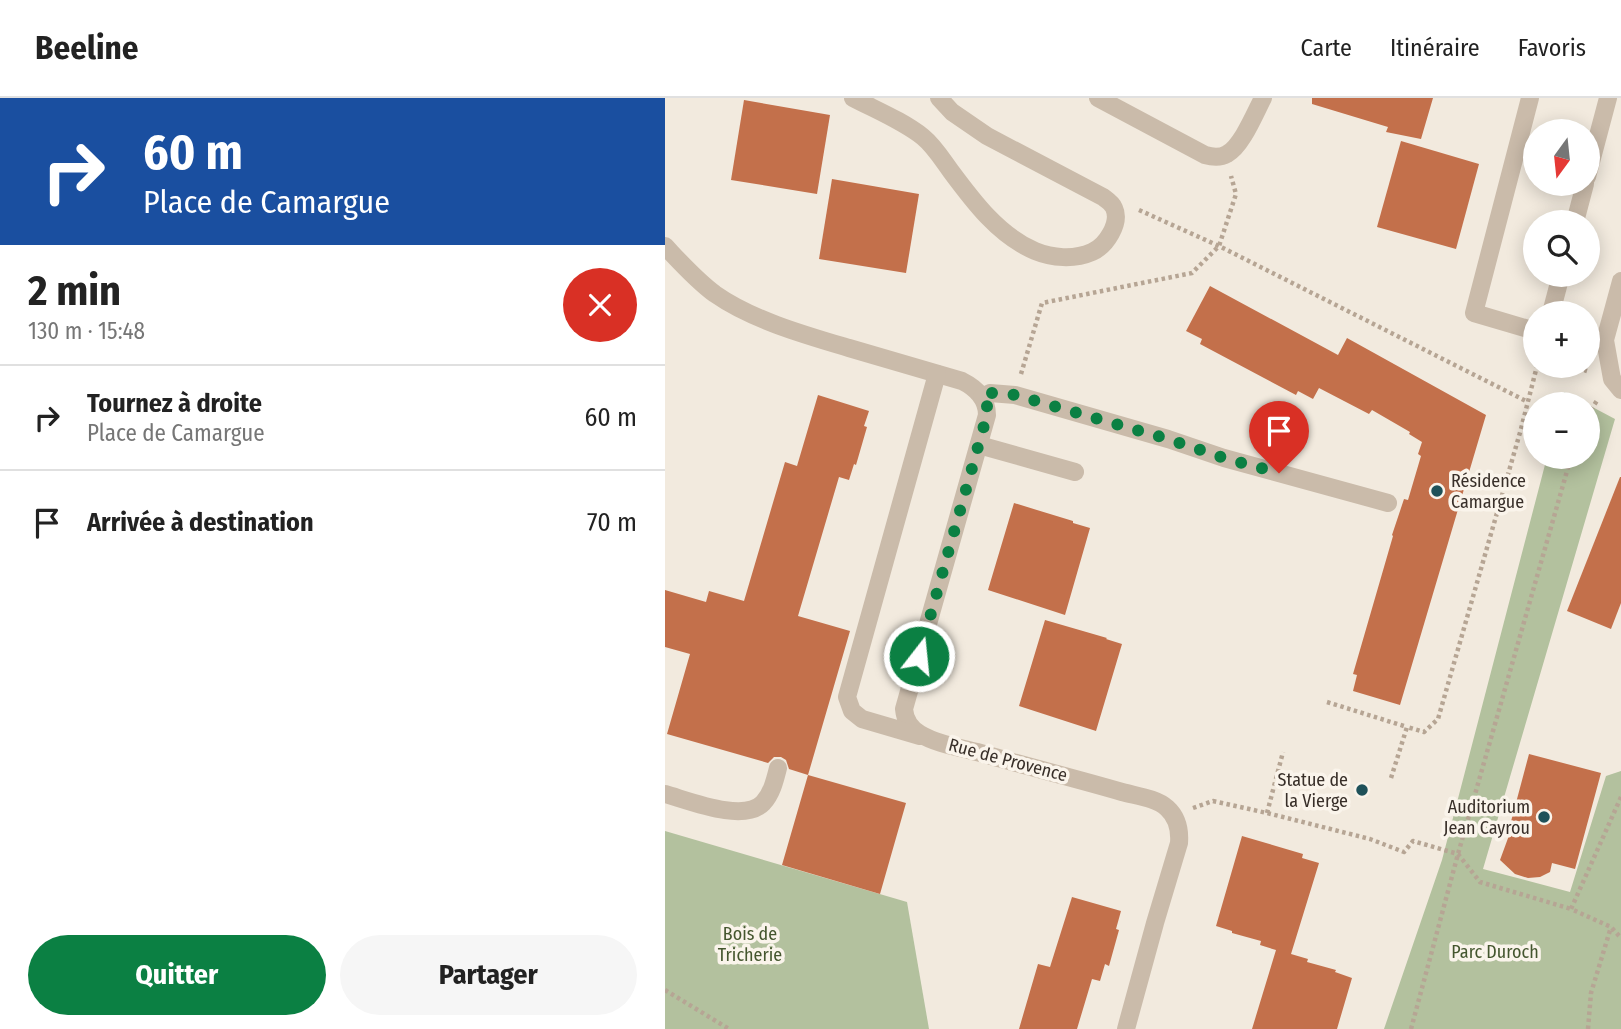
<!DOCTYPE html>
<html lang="fr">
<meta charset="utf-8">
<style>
:root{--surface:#fff;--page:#f6f6f6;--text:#222;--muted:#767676;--line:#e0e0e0;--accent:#0b8043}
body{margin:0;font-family:"Fira Sans Condensed",sans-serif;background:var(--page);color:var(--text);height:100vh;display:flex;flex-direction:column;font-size:26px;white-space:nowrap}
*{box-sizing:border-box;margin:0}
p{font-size:23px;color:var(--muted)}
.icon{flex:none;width:38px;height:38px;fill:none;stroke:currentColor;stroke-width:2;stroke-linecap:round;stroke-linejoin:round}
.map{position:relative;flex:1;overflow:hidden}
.details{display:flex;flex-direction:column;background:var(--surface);width:665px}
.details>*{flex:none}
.guide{background:#1a4fa0;color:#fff;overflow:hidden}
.needle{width:46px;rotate:195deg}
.controls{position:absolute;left:858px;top:21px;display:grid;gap:14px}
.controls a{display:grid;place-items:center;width:77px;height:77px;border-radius:50%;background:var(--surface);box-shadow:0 4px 18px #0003;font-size:35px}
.pin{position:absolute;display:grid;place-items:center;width:60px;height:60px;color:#fff;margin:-72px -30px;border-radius:50% 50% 50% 0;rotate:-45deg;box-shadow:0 0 7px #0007}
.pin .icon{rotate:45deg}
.me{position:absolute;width:77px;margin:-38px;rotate:16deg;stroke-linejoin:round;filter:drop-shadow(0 0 5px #0008)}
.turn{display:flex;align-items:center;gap:24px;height:147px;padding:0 28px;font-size:32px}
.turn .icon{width:91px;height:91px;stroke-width:2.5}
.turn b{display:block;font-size:49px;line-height:60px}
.round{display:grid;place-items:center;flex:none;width:74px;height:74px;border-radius:37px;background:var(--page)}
.overview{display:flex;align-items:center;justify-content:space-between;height:119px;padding:0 28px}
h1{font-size:42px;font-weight:700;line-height:52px}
.action{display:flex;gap:14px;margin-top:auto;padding:14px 28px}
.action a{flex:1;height:80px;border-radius:42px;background:var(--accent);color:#fff;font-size:28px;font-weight:700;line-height:80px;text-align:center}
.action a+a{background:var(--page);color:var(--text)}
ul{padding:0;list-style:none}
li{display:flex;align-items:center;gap:21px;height:105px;padding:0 28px;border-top:2px solid var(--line)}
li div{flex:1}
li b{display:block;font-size:26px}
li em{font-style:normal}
header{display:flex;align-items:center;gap:42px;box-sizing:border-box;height:98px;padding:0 35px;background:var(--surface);border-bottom:2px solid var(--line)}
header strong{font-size:33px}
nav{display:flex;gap:38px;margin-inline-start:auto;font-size:24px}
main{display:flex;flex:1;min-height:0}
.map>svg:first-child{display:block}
.green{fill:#b3c19e}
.building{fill:#c3704b}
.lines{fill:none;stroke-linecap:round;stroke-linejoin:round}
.path{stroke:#b6a594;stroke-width:4.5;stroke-dasharray:3.5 3.5;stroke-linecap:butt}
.minor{stroke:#cabbaa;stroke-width:18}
.route{stroke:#0b8043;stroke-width:12;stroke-dasharray:0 21.6}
.poi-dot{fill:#1f5159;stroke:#faf4eb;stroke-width:2.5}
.labels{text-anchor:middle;stroke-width:7;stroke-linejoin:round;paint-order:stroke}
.poi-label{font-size:18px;fill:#382f29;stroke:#faf4eb;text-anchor:end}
.street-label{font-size:18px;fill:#382f29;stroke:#faf4eb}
.park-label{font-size:18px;fill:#44562e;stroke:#faf4eb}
</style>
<header>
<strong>Beeline</strong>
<nav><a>Carte</a><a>Itinéraire</a><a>Favoris</a></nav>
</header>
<main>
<section class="details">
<div class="guide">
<div class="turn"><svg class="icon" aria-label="right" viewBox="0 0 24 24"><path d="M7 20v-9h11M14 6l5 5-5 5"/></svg><div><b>60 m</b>Place de Camargue</div></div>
</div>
<div class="overview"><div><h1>2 min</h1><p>130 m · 15:48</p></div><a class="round" style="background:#d93025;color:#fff"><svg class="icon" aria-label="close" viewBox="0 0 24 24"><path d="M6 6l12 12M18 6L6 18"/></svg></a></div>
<ul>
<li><svg class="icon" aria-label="right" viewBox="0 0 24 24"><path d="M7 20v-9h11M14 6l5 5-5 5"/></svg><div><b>Tournez à droite</b><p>Place de Camargue</p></div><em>60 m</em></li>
<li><svg class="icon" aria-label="arrive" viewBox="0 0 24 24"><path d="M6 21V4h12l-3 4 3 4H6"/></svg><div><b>Arrivée à destination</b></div><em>70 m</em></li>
</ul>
<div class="action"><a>Quitter</a><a>Partager</a></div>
</section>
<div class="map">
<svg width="956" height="931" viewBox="0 0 956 931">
<rect width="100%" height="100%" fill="#f2eade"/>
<g class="green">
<polygon points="899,294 950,321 818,771 905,794 941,678 956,673 956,931 719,931 777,762 882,359 922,359 922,306 896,306"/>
<polygon points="0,733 242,804 264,931 0,931"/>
</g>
<g class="building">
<polygon points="647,0 768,0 756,41 721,34 723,29 647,6"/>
<polygon points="79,2 165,17 152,96 66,82"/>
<polygon points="736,43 814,66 791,151 712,129"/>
<polygon points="167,81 254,96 241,175 154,161"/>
<polygon points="545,188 673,257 682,240 821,317 735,607 688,593 692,577 688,576 728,438 727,437 739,401 743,402 756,358 753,356 757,344 744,336 745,334 707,312 704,316 654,290 648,301 633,293 631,297 535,246 537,241 521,233"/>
<polygon points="153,297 204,313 199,328 202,329 191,367 189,366 184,382 174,379 133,518 185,533 143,677 241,705 215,796 117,767 143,677 124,671 121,662 116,659 109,659 103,665 2,636 25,556 0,549 0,492 41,504 44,493 79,503 120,364 132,368"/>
<polygon points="955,379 956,379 956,505 946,531 902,513"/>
<polygon points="349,405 408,423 408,425 425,430 400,517 323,492"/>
<polygon points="380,522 442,540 441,541 457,546 431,633 354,608"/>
<polygon points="864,656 936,675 910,771 887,765 885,774 875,779 863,780 850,776 835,762 846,732 844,731"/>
<polygon points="577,738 638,756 637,760 654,765 626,856 643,861 642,864 671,872 670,874 687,880 672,931 587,931 611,852 595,847 596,843 567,835 567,833 551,828"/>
<polygon points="407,799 456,813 451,831 454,832 444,868 440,866 435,883 427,881 412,931 354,931 373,866 385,869"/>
</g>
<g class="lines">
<g class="path">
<polyline points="474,112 554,148 863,304"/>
<polyline points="906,268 922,273"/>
<polyline points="356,276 377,205 527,175 554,148 571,96 566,78"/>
<polyline points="922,318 933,301"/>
<polyline points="662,604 742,629"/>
<polyline points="726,680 742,629 759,634 773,621 856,331 872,268"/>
<polyline points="956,699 906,811 946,829 956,840"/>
<polyline points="528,710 548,703 602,715 705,741 739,754 748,743 793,756 815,784 906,811"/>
<polyline points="602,715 618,654"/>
<polyline points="0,892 64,931"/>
<polyline points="746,931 793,756 906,359"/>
<polyline points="923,931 926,895 946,829"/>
</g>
<g class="minor">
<path d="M 188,0 C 211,12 238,23 258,39 C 269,48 277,61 285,72 C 308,103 333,137 370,153 C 387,160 409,162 427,154 C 441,148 456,125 449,110 C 447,105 442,102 438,99 L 322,38 L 287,14 L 274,0"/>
<path d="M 433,0 L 540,57 C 547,59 555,60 562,56 C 577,48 590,15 598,0"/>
<polyline points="865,0 809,215 870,233"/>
<polyline points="922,79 943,0"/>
<polyline points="910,124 920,86"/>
<path d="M 0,148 C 16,165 31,182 50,196 C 87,222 140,237 184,250 C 221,261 259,272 297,283 C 311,290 322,301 322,317 L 239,611 C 240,622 245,630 255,636 C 272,646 293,649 312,654 C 360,668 409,680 457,694 C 471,698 491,700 502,710 C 512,719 515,732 514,745 L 490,825 L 461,931"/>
<polyline points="956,183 940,242 947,281 956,292"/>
<polyline points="886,215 896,177"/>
<polyline points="317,299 325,295 350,297 503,341 559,360 723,405"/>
<polyline points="314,347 410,374"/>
<polyline points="255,638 197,621 187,613 182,599 272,276"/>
<path d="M 0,696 C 25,703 79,725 98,705 C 107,695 110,682 113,670"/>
</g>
</g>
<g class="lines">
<path class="route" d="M 254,558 L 322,317 L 322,307 L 317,299 C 326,292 339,295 350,297 L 503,341 L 559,360 L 614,375"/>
</g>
<g class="poi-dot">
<circle cx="772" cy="393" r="7"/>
<circle cx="697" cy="692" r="7"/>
<circle cx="879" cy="719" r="7"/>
</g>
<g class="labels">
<g class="poi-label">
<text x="786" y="389" text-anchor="start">Résidence<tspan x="786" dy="21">Camargue</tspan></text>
<text x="683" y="688">Statue de<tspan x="683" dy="21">la Vierge</tspan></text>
<text x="865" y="715">Auditorium<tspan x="865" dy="21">Jean Cayrou</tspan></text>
</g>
<g class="street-label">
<text transform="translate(343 662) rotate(15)" y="6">Rue de Provence</text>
</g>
<g class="park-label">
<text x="85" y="842">Bois de<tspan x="85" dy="21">Tricherie</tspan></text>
<text x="830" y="860">Parc Duroch</text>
</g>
</g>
</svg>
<div class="controls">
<a><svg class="needle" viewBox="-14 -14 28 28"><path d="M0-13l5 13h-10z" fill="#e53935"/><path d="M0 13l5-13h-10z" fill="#767676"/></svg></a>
<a><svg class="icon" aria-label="search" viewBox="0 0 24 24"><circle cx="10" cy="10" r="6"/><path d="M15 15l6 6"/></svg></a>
<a>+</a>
<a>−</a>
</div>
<div class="pin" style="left:614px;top:375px;background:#d93025"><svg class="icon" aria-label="arrive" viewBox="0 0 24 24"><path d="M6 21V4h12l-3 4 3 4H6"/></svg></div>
<svg class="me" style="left:254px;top:558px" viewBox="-20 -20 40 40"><circle r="17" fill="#0b8043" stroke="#fff" stroke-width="3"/><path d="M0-11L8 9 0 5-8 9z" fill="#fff"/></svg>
</div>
</main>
